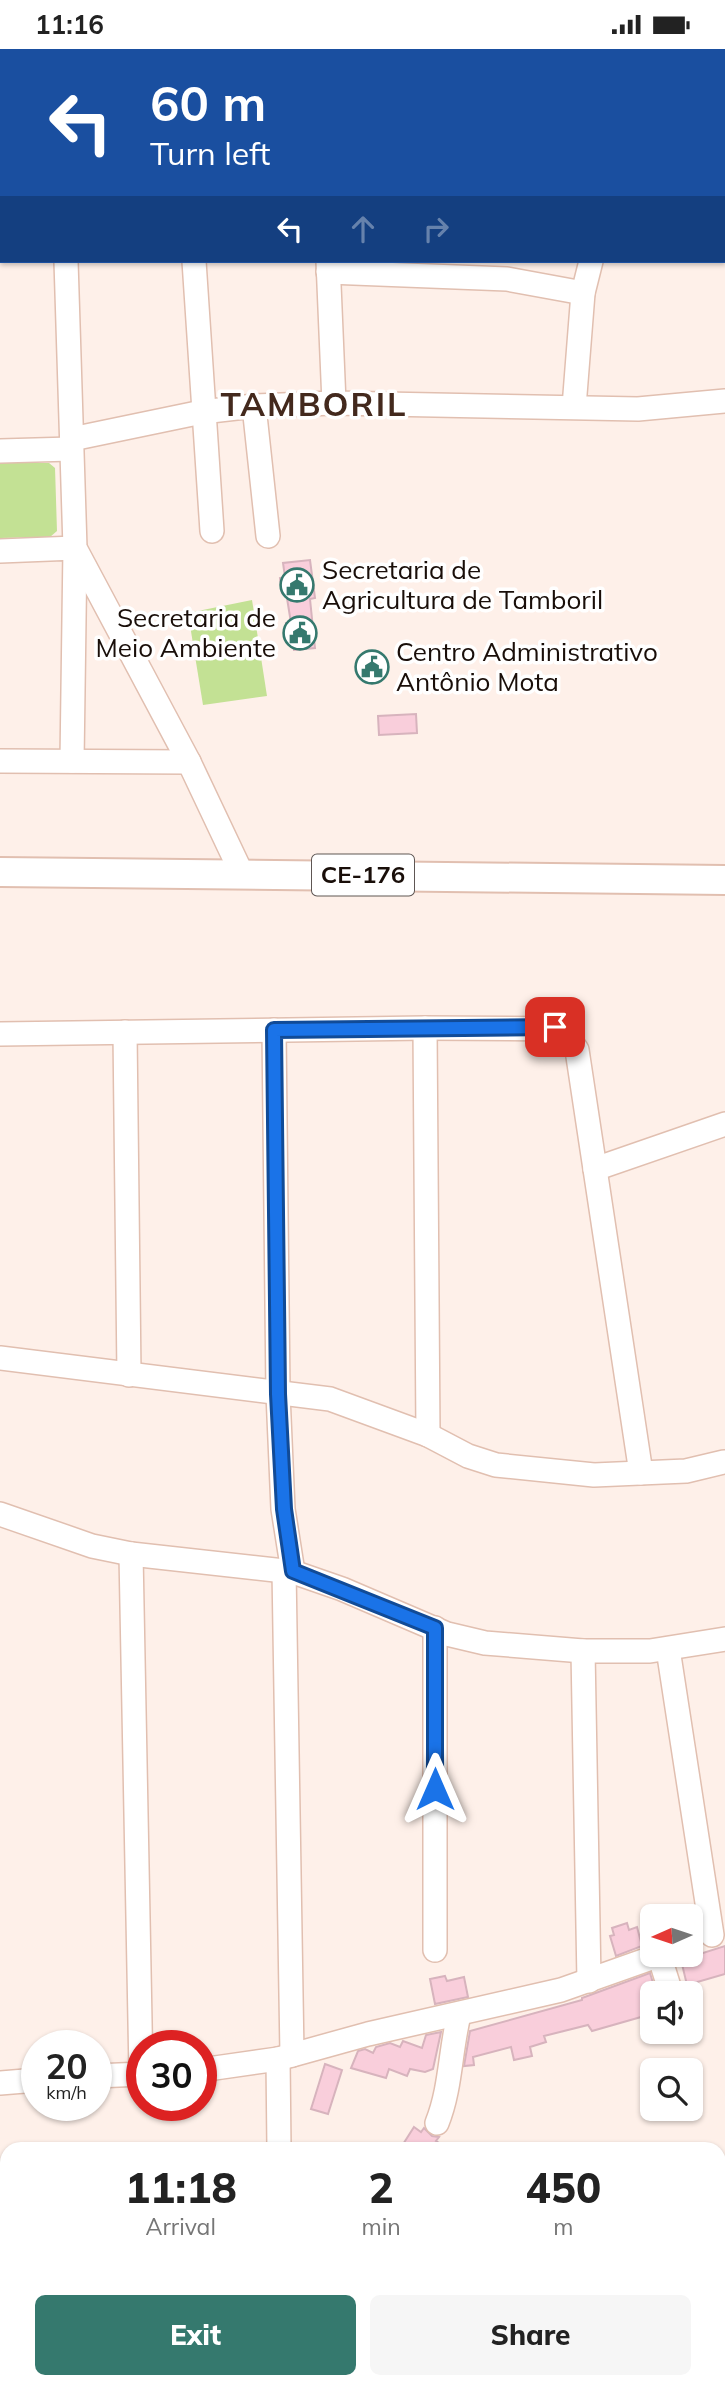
<!DOCTYPE html>
<meta charset="utf-8">
<style>
:root{--surface:#fff;--page:#f6f6f6;--text:#222;--muted:#767676;--accent:#35796e}
body{margin:0;font-family:Mulish,sans-serif;background:var(--page);color:var(--text);height:100vh;display:flex;flex-direction:column;font-size:26px;white-space:nowrap}
*{box-sizing:border-box;margin:0}
p{font-size:23px;color:var(--muted)}
.icon{flex:none;width:38px;height:38px;fill:none;stroke:currentColor;stroke-width:2;stroke-linecap:round;stroke-linejoin:round}
.map{position:relative;flex:1;overflow:hidden}
.side{position:absolute;left:0px;top:2093px;width:726px;height:247px;display:flex;flex-direction:column;background:var(--surface);border-radius:21px 21px 0 0;box-shadow:0 2px 5px #0004}
.side>*{flex:none}
.banner{position:absolute;left:0px;top:0px;width:726px;height:214px;box-shadow:0 2px 5px #0004;background:#1a4fa0;color:#fff;overflow:hidden}
.needle{width:46px;rotate:267deg}
.buttons{position:absolute;left:640px;top:1855px;display:grid;gap:14px}
.buttons a{display:grid;place-items:center;width:63px;height:63px;border-radius:10px;background:var(--surface);box-shadow:0 2px 5px #0004;font-size:35px}
.speed{position:absolute;left:21px;top:1981px;display:flex;gap:14px;font-size:35px;font-weight:700;text-align:center}
.speed>*{display:grid;place-content:center;width:91px;height:91px;border-radius:50%;background:var(--surface);box-shadow:0 2px 5px #0004;line-height:1}
.speed small{font-size:18px;font-weight:400}
.speed .limit{border:10px solid #d22;background:#fff;color:#111}
.pin{position:absolute;display:grid;place-items:center;width:60px;height:60px;color:#fff;margin:-30px;border-radius:14px;box-shadow:0 4px 10px #0006}
.me{position:absolute;width:77px;margin:-38px;rotate:0deg;stroke-linejoin:round;filter:drop-shadow(0 0 5px #0008)}
.turn{display:flex;align-items:center;gap:24px;height:147px;padding:0 35px;font-size:32px}
.turn .icon{width:91px;height:91px;stroke-width:2.5}
.turn b{display:block;font-size:49px;line-height:60px}
.lanes{display:flex;align-items:center;height:66px;padding:0 35px;background:#0003;justify-content:center;gap:35px;direction:ltr}
.lanes .off{opacity:.35}
.eta{display:flex;justify-content:space-evenly;align-items:center;height:119px;text-align:center}
.eta b{font-size:42px;font-weight:800;line-height:49px}
.primary-button{display:flex;gap:14px;margin-top:auto;padding:14px 35px}
.primary-button a{flex:1;height:80px;border-radius:10px;background:var(--accent);color:#fff;font-size:28px;font-weight:800;line-height:80px;text-align:center}
.primary-button a+a{background:var(--page);color:var(--text)}
.status{display:flex;justify-content:space-between;align-items:center;height:49px;padding:0 35px;background:var(--surface);direction:ltr}
.status svg{height:19px;fill:currentColor}
.map>svg:first-child{display:block}
.green{fill:#c3e194}
.building{fill:#f9cedb;stroke:#d7b3bd;stroke-width:2}
.lines{fill:none;stroke-linecap:round;stroke-linejoin:round}
.minor-casing{stroke:#e1bfb0;stroke-width:26}
.major-casing{stroke:#e1bfb0;stroke-width:32}
.minor{stroke:#fff;stroke-width:23}
.major{stroke:#fff;stroke-width:28}
.route-casing{stroke:#114b97;stroke-width:18}
.route{stroke:#1a73e8;stroke-width:12}
.labels{text-anchor:middle;stroke-width:7;stroke-linejoin:round;paint-order:stroke}
.shield{fill:#fff;stroke:#5e5653;stroke-width:2}
.shield-label{font-size:24px;font-weight:bold;fill:#190e09}
.poi-label{font-size:26px;fill:#190e09;stroke:#fff;text-anchor:start}
.district-label{font-size:33px;font-weight:bold;letter-spacing:2px;fill:#43291d;stroke:#fff}
</style>
<div class="status"><b>11:16</b><svg viewBox="0 0 49 12"><path d="M0 12V9h3v3zM5 12V6h3v6zM10 12V3h3v9zM15 12V0h3v12zM26 1h20v11H26zM47 4h2v5h-2z"/></svg></div>
<div class="map">
<svg width="725" height="2339" viewBox="0 0 725 2339">
<rect width="100%" height="100%" fill="#fef0e9"/>
<g class="green">
<polygon points="0,414 49,414 55,419 57,482 50,488 0,489"/>
<polygon points="252,551 267,647 203,656 188,564"/>
</g>
<g class="building">
<polygon points="310,511 315,549 310,550 315,599 294,601 294,594 288,594 286,574 291,574 286,543 282,544 280,529 285,528 283,514"/>
<polygon points="416,665 417,684 379,686 378,667"/>
<polygon points="627,1874 629,1881 637,1878 642,1897 616,1907 610,1887 614,1886 612,1879"/>
<polygon points="725,1897 725,1925 687,1936 681,1911"/>
<polygon points="650,1924 656,1944 653,1944 653,1956 646,1958 648,1966 592,1982 588,1976 544,1987 546,1993 530,1998 532,2007 514,2011 511,1998 473,2008 474,2016 464,2017 470,1982 582,1951 582,1949"/>
<polygon points="445,1927 447,1932 464,1928 468,1948 435,1955 430,1930"/>
<polygon points="441,1983 433,2020 425,2023 410,2020 407,2027 389,2020 386,2029 351,2019 358,2002 365,2000 373,2004 376,1998 390,1994 400,1998 403,1992 422,1999 426,1986"/>
<polygon points="325,2015 342,2021 328,2065 311,2060"/>
<polygon points="414,2078 421,2083 424,2079 432,2087 439,2088 436,2092 449,2100 400,2100"/>
</g>
<g class="lines">
<defs>
<g id="minor">
<polyline points="62,0 62,2"/>
<polyline points="631,0 633,2"/>
<polyline points="185,2 186,0"/>
<polyline points="335,2 335,0"/>
<polyline points="496,2 497,0"/>
<polyline points="724,133 725,133"/>
<polyline points="0,193 2,193"/>
<polyline points="66,212 75,499 189,713 242,825"/>
<polyline points="194,212 212,482"/>
<polyline points="328,212 334,354"/>
<polyline points="328,223 507,230 583,244"/>
<polyline points="254,357 268,487"/>
<polyline points="574,358 583,244 591,212"/>
<polyline points="72,390 202,363 254,357 334,354 638,360 725,352"/>
<polyline points="0,402 71,400"/>
<polyline points="0,502 75,499 72,712"/>
<polyline points="0,712 189,713"/>
<polyline points="425,979 428,1386"/>
<polyline points="274,981 278,1345 283,1460 293,1523"/>
<polyline points="125,983 129,1326"/>
<polyline points="0,985 425,979 562,980 577,1001 641,1424"/>
<polyline points="595,1120 725,1075"/>
<polyline points="0,1309 330,1350 428,1386 468,1407 496,1416 594,1426 686,1422 724,1413"/>
<polyline points="0,1465 92,1497 131,1505 293,1523 342,1540 447,1585 485,1594 583,1602 650,1602 725,1590"/>
<polyline points="131,1505 141,2025"/>
<polyline points="284,1521 292,2006"/>
<polyline points="668,1600 712,1886"/>
<polyline points="583,1602 589,1932"/>
<polyline points="435,1901 435,1579"/>
<polyline points="659,1906 671,1944"/>
<polyline points="278,2010 279,2100"/>
<polyline points="201,2021 278,2010 368,1985 561,1941 660,1906"/>
<polyline points="96,2027 142,2025"/>
<polyline points="0,2034 37,2031"/>
<path d="M 437,2074 C 451,2039 450,2002 459,1966"/>
<polyline points="283,2333 283,2339"/>
</g>
<polyline id="major" points="0,823 725,831"/>
</defs>
<use href="#minor" class="minor-casing"/>
<use href="#major" class="major-casing"/>
<use href="#minor" class="minor"/>
<use href="#major" class="major"/>
</g>
<g class="lines">
<defs>
<polyline id="route" points="435,1740 435,1579 293,1522 284,1460 278,1345 274,981 555,978"/>
</defs>
<use href="#route" class="route-casing"/>
<use href="#route" class="route"/>
</g>
<defs>
<symbol id="civic-ring" viewBox="-11 -11 22 22"><circle r="9.5" fill="#fff" stroke="#35796e" stroke-width="1.5"/><path d="M-.6-6.5H3V-4.5H.6V-3L4-1V1h2V6H-6V1h2V-1L-.6-3ZM-1.2 2.5V6h2.4V2.5Z" fill="#35796e"/></symbol>
</defs>
<g fill-rule="evenodd">
<use href="#civic-ring" x="278" y="517" width="38" height="38"/>
<use href="#civic-ring" x="281" y="565" width="38" height="38"/>
<use href="#civic-ring" x="353" y="599" width="38" height="38"/>
</g>
<g class="labels">
<rect class="shield" x="312" y="805.5" width="102" height="41" rx="5"/>
<g class="shield-label">
<text x="363" y="834">CE-176</text>
</g>
<g class="poi-label">
<text x="322" y="530">Secretaria de<tspan x="322" dy="30">Agricultura de Tamboril</tspan></text>
<text x="276" y="578" text-anchor="end">Secretaria de<tspan x="276" dy="30">Meio Ambiente</tspan></text>
<text x="396" y="612">Centro Administrativo<tspan x="396" dy="30">Antônio Mota</tspan></text>
</g>
<g class="district-label">
<text x="314" y="367">TAMBORIL</text>
</g>
</g>
</svg>
<div class="buttons">
<a><svg class="needle" viewBox="-14 -14 28 28"><path d="M0-13l5 13h-10z" fill="#e53935"/><path d="M0 13l5-13h-10z" fill="#767676"/></svg></a>
<a><svg class="icon" aria-label="sound" viewBox="0 0 24 24"><path d="M4 9h4l5-4v14l-5-4H4zM17 9q2 3 0 6"/></svg></a>
<a><svg class="icon" aria-label="search" viewBox="0 0 24 24"><circle cx="10" cy="10" r="6"/><path d="M15 15l6 6"/></svg></a>
</div>
<div class="speed"><div>20<small>km/h</small></div><div class="limit">30</div></div>
<div class="pin" style="left:555px;top:978px;background:#d93025"><svg class="icon" aria-label="arrive" viewBox="0 0 24 24"><path d="M6 21V4h12l-3 4 3 4H6"/></svg></div>
<svg class="me" style="left:435px;top:1740px" viewBox="-20 -20 40 40"><path d="M0-17L14 15 0 8-14 15z" fill="#1a73e8" stroke="#fff" stroke-width="4"/></svg>
<div class="banner">
<div class="turn"><svg class="icon" aria-label="left" viewBox="0 0 24 24"><path d="M17 20v-9H6M10 6l-5 5 5 5"/></svg><div><b>60 m</b>Turn left</div></div>
<div class="lanes"><svg class="icon" aria-label="left" viewBox="0 0 24 24"><path d="M17 20v-9H6M10 6l-5 5 5 5"/></svg><svg class="icon off" aria-label="ahead" viewBox="0 0 24 24"><path d="M12 20V5M6 11l6-6 6 6"/></svg><svg class="icon off" aria-label="right" viewBox="0 0 24 24"><path d="M7 20v-9h11M14 6l5 5-5 5"/></svg></div>
</div>
<section class="side">
<div class="eta">
<div><b>11:18</b><p>Arrival</p></div>
<div><b>2</b><p>min</p></div>
<div><b>450</b><p>m</p></div>
</div>
<div class="primary-button"><a>Exit</a><a>Share</a></div>
</section>
</div>
